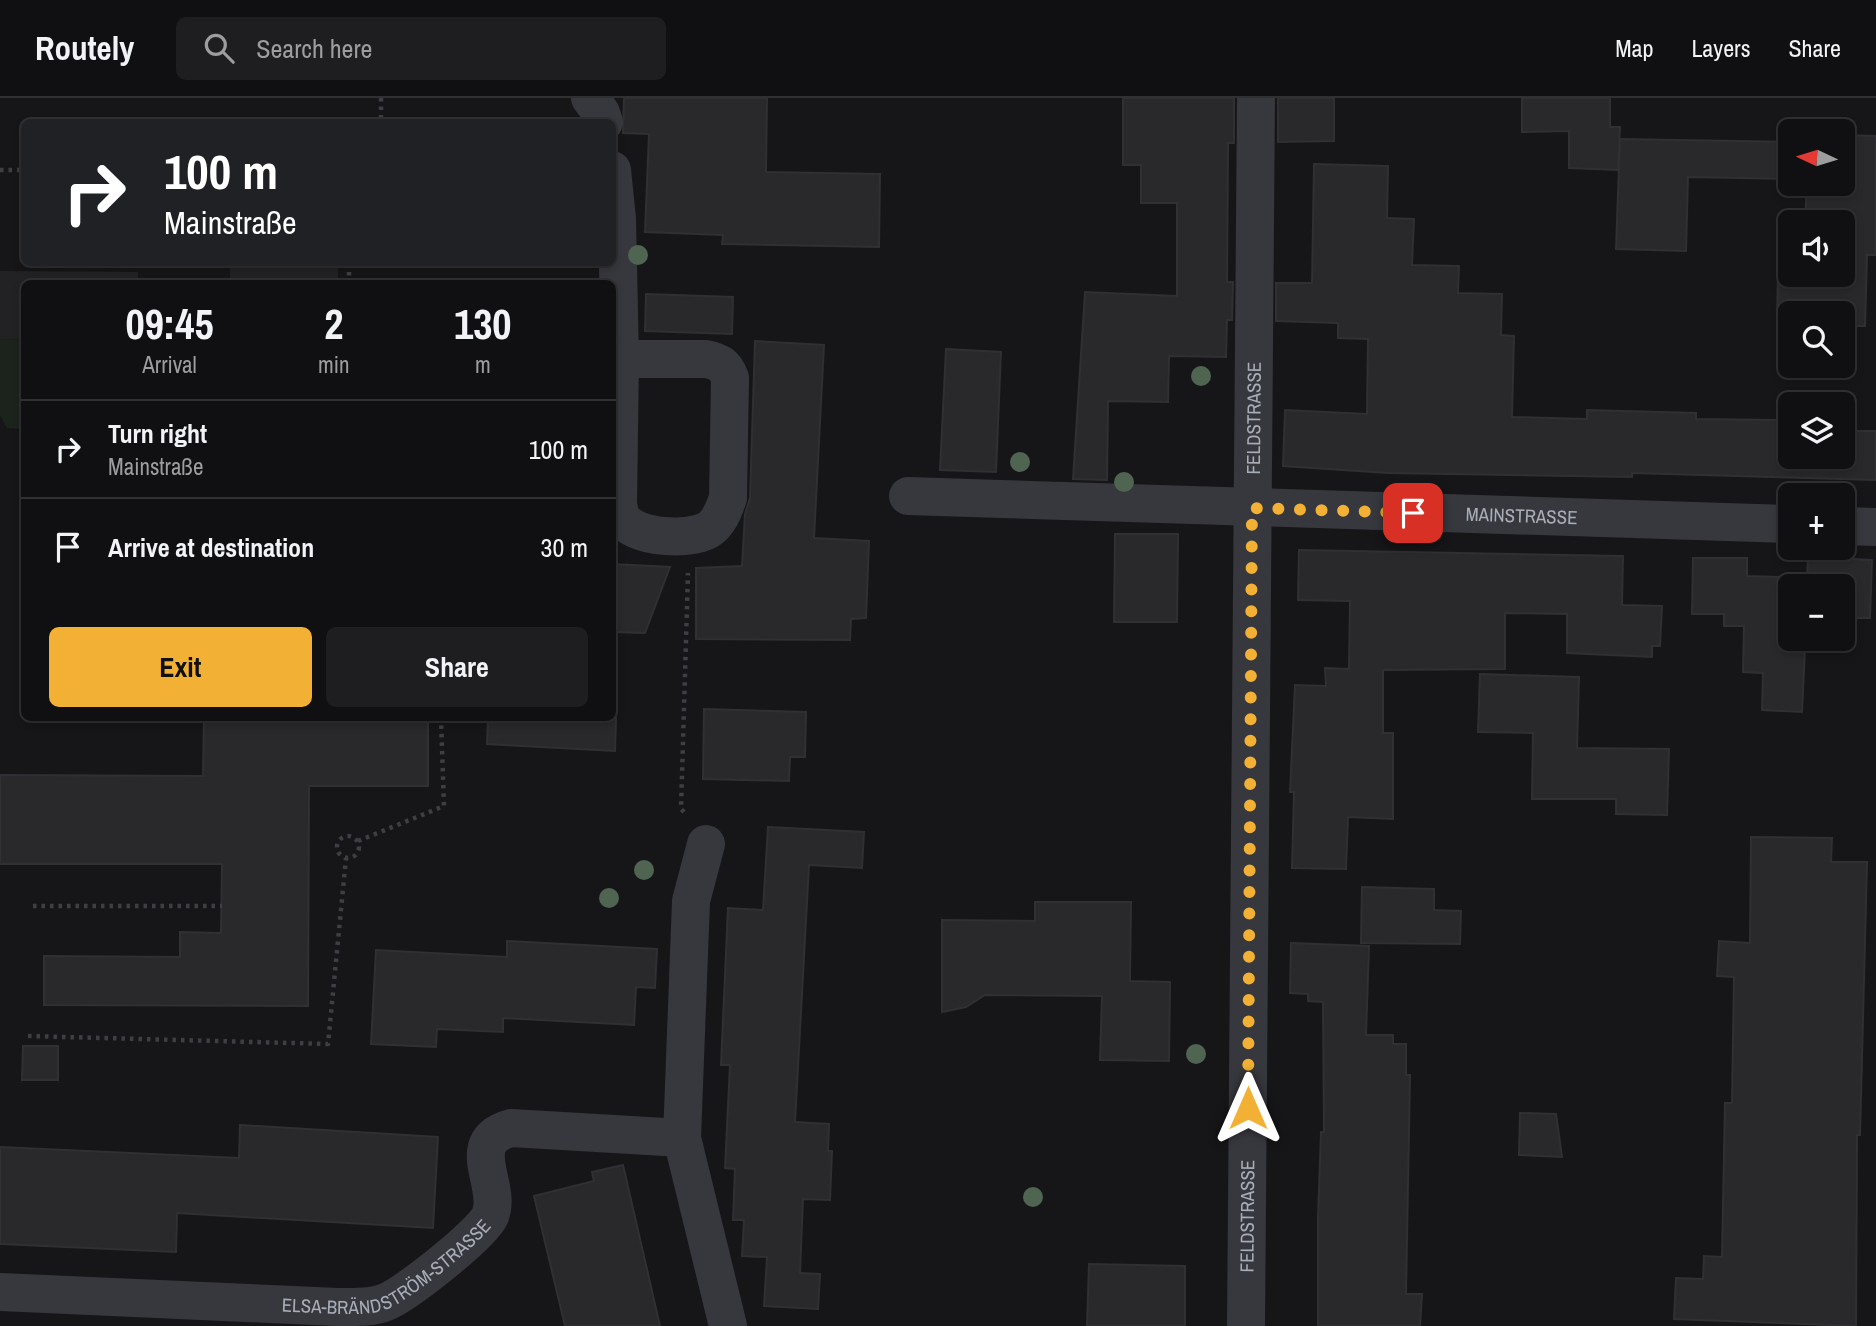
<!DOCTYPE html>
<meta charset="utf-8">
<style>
:root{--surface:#101012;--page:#1e1e20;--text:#f1f3f6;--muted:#9c9d9f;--line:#303032;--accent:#f2b134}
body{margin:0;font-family:"Archivo Narrow",sans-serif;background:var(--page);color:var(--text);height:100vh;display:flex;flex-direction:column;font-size:26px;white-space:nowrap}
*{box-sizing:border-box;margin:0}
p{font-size:23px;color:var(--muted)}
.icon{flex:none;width:38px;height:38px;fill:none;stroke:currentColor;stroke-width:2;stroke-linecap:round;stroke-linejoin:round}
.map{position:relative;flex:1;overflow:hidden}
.drawer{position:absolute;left:21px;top:182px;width:595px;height:441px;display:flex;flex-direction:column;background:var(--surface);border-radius:10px;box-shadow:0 4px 10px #0003,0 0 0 2px var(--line)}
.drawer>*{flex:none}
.banner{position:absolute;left:21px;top:21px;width:595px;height:147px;border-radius:10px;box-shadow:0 4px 10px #0003,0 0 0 2px var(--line);background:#202124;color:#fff;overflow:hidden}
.needle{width:46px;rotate:274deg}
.tools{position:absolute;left:1778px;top:21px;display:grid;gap:14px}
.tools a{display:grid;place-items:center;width:77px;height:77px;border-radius:10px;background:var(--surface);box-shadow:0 4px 10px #0003,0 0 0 2px var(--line);font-size:35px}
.pin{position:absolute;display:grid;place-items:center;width:60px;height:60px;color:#fff;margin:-30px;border-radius:14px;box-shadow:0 4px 10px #0006}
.me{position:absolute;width:77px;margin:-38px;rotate:0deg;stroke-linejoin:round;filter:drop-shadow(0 0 5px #0008)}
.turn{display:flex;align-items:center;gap:24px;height:147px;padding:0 28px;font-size:32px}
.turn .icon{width:91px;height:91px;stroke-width:2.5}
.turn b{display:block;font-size:49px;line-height:60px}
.eta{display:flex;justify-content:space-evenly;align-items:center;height:119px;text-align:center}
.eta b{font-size:42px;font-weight:700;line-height:49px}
.button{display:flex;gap:14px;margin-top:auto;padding:14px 28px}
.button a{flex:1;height:80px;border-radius:10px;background:var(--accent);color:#111;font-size:28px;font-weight:700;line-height:80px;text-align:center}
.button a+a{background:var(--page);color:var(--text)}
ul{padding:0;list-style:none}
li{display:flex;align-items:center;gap:21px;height:98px;padding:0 28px;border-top:2px solid var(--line)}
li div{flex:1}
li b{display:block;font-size:26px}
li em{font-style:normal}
header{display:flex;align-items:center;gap:42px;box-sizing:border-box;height:98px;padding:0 35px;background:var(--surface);border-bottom:2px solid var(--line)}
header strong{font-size:33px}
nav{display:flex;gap:38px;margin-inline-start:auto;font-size:24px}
.search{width:490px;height:63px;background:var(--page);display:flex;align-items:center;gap:18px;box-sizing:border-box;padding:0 24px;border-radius:10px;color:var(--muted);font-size:26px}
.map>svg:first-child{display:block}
.built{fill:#222225}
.green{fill:#1c231d}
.building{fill:#29292c;stroke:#303034;stroke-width:2;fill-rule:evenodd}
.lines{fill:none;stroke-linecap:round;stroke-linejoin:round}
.path{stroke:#3d3f44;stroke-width:4.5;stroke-dasharray:3.5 5;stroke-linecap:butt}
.minor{stroke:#37383d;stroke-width:38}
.tree{fill:#506452}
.route{stroke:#f2b134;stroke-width:12;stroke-dasharray:0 21.6}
.labels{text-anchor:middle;stroke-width:7;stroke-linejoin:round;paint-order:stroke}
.street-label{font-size:19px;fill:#a8adb8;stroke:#111113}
</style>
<header>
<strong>Routely</strong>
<div class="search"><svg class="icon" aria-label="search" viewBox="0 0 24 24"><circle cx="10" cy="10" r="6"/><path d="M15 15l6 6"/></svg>Search here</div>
<nav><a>Map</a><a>Layers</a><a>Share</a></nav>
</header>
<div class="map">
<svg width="1876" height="1228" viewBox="0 0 1876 1228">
<rect width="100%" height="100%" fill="#161618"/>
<g class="built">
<polygon points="217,164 338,165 338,185 230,185 230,168 217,168"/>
<polygon points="0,173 138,174 138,185 24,186 24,242 0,241"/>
</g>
<polygon class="green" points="0,241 24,242 24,331 7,330 0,317"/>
<g class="building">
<polygon points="624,0 767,0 766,74 880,76 879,149 722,146 723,137 645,134 649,36 623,35"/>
<polygon points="1123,0 1234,0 1234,45 1228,45 1227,184 1233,184 1232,222 1227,222 1226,259 1169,258 1168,304 1108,303 1107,382 1073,381 1085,194 1177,198 1177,105 1141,105 1141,67 1123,67"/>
<polygon points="1278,0 1334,0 1334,43 1278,44"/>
<polygon points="1522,0 1610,0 1610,29 1620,29 1618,72 1569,70 1569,33 1522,34"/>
<polygon points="1843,37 1876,38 1876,157 1867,157 1865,228 1843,228 1843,215 1790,215 1790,268 1817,270 1785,269 1786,227 1777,227 1778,174 1843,177 1843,124 1805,124 1807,86 1843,86"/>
<polygon points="1789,38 1790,81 1688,79 1686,153 1616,151 1620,41 1788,44"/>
<polygon points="1314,66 1388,68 1387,120 1414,121 1412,167 1459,168 1458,195 1502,196 1501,237 1514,238 1512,319 1587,321 1587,312 1696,315 1696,321 1790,322 1790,359 1843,359 1843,333 1876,333 1876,382 1632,375 1632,379 1388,375 1283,368 1285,312 1367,316 1368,241 1338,240 1338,225 1276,223 1276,185 1312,185"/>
<polygon points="646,196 733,199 732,236 645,233"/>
<polygon points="755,243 824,247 814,440 869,443 866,520 851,521 850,542 696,541 696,470 742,468 745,416 750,400"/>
<polygon points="946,251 1001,254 996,374 940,372"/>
<polygon points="1115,436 1178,436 1177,524 1114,524"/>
<polygon points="1299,452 1623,458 1622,507 1662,508 1660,548 1652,548 1652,559 1567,555 1567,516 1505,515 1505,571 1383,572 1383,635 1393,635 1393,721 1348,719 1346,771 1292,770 1294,694 1290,694 1295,587 1326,588 1325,570 1349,571 1350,503 1298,502"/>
<path d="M 1808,459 L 1872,462 L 1870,520 L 1844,520 L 1843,552 L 1805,550 L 1802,614 L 1762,612 L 1763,575 L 1743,574 L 1744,528 L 1724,528 L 1724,516 L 1692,516 L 1693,460 L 1747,460 L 1747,478 L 1807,480 ZM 1790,488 L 1843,488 L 1843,541 L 1790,541 Z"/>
<polygon points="612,466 670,469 645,535 612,534"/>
<polygon points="1480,576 1579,579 1577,650 1669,651 1667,717 1616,716 1616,701 1532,701 1533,635 1478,634"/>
<polygon points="704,611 806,614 805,659 790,659 789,683 703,681"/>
<polygon points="204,620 428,620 428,688 309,688 308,908 44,907 44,858 180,859 180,834 221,835 222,766 0,766 0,677 203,678"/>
<polygon points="488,620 616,620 615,653 487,646"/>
<polygon points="768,729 864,734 862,770 809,767 795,1024 829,1026 828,1053 832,1053 830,1102 803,1101 800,1175 820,1176 818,1211 764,1208 767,1159 742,1158 744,1122 733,1122 735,1071 725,1070 730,967 721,967 728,810 763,812"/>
<polygon points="1751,739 1832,740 1831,764 1867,764 1860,1037 1857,1037 1856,1228 1674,1221 1676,1180 1703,1181 1704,1158 1722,1159 1725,1005 1732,1005 1734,879 1717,878 1719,843 1750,845"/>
<polygon points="1362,789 1434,791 1434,812 1461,813 1460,846 1361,845"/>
<polygon points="1035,804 1131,804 1130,883 1170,884 1169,963 1100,962 1102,898 985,897 966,909 942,914 942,822 1035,823"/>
<polygon points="507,843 657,851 655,890 636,889 634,927 503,920 503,934 437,931 436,949 371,946 376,852 507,859"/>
<polygon points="1291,845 1369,848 1366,937 1393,937 1393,946 1406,946 1406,977 1410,977 1406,1196 1422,1196 1420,1228 1318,1228 1318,1119 1321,1034 1324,1034 1323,904 1308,903 1308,896 1290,895"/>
<polygon points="23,948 58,948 58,982 22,982"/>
<polygon points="1520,1015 1556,1016 1562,1059 1519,1057"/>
<polygon points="240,1027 438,1039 433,1130 177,1115 176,1154 0,1146 0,1049 239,1060"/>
<polygon points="623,1067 660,1228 565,1228 534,1098 594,1083 592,1074"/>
<polygon points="1089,1166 1185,1168 1185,1228 1087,1228"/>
</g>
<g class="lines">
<g class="path">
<polyline points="381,0 381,24"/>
<polyline points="0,72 24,72"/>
<polyline points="349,186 349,164"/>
<polyline points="684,714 681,711 688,475"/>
<circle cx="348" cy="749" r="11"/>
<polyline points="358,743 444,708 441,620"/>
<polyline points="33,808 222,808"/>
<polyline points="28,938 328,946 346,760"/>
</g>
<g class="minor">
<polyline points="590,0 601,15 604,24"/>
<polyline points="612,72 617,121 620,261"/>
<path d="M 620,261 L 706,261 C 720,264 725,267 730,280 L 728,400 C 724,411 719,426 708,432 C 688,443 638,440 623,422 C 620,418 619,411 618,406 Z"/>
<path id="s1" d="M 908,398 L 1790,426"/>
<polyline points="1843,428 1876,429"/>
<polyline points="682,1040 691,803 706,746"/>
<path id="s2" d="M 0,1194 L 338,1209 C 354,1209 372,1210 386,1204 C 406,1196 482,1136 490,1118 C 503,1087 461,1044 511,1030 L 682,1040 L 728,1228"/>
<path id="s3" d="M 1246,1228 L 1256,0"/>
</g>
</g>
<g class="tree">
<circle cx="638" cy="157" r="10"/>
<circle cx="1201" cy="278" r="10"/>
<circle cx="1020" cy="364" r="10"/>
<circle cx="1124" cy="384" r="10"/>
<circle cx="644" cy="772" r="10"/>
<circle cx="609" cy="800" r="10"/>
<circle cx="1196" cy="956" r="10"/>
<circle cx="1033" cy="1099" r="10"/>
</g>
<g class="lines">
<polyline class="route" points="1248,1010 1252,410 1413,415"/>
</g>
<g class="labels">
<g class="street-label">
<text dy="7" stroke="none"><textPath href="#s3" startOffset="908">FELDSTRASSE</textPath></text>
<text dy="7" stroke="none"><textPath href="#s1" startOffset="614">MAINSTRASSE</textPath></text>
<text dy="7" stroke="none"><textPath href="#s3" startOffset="110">FELDSTRASSE</textPath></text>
<text dy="7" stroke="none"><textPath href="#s2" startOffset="399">ELSA-BRÄNDSTRÖM-STRASSE</textPath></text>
</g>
</g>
</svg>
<div class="tools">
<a><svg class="needle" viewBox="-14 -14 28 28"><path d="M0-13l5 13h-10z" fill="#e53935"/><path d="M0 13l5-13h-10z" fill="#9c9d9f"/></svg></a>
<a><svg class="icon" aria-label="sound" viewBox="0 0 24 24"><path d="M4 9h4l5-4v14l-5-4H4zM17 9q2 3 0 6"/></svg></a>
<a><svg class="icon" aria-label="search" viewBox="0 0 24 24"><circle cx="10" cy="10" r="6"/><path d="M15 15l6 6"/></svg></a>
<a><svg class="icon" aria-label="layers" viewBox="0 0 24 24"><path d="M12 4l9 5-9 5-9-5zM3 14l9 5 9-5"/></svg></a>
<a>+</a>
<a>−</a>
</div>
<div class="pin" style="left:1413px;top:415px;background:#d93025"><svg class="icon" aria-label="arrive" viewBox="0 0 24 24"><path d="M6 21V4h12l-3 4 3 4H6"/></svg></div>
<svg class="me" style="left:1248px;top:1010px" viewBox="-20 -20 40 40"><path d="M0-17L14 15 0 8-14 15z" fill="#f2b134" stroke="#fff" stroke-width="4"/></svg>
<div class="banner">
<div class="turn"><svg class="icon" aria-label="right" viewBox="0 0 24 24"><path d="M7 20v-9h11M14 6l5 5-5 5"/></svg><div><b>100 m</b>Mainstraße</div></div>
</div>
<section class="drawer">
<div class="eta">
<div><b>09:45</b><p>Arrival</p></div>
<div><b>2</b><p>min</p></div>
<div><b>130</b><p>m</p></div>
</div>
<ul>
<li><svg class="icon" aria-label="right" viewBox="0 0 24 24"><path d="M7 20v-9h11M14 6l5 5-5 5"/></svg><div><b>Turn right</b><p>Mainstraße</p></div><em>100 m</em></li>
<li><svg class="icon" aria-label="arrive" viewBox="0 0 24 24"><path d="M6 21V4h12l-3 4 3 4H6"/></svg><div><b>Arrive at destination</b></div><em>30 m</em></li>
</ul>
<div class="button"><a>Exit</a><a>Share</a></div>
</section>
</div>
